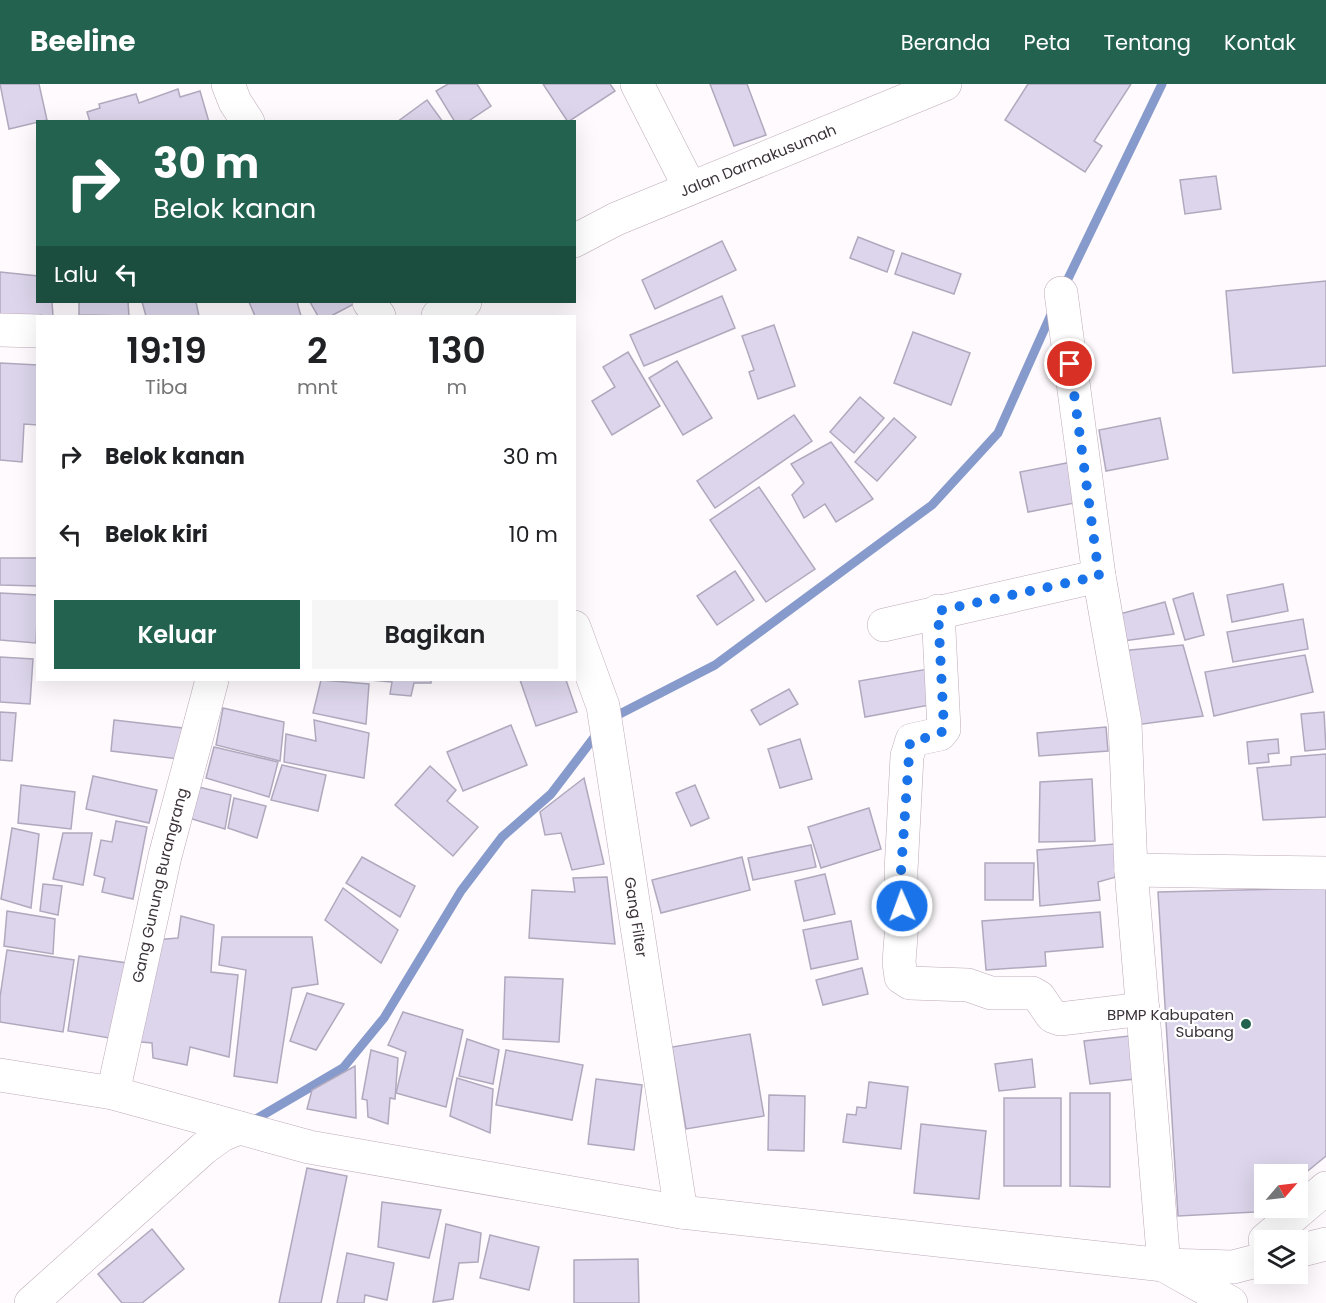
<!DOCTYPE html>
<html lang="id">
<style>
:root{--surface:#fff;--page:#f6f6f6;--text:#202124;--muted:#757577;--accent:#23624f}
body{margin:0;font-family:Poppins,sans-serif;background:var(--page);color:var(--text);height:100vh;display:flex;flex-direction:column;font-size:22px;white-space:nowrap}
*{box-sizing:border-box;margin:0}
p{font-size:20px;color:var(--muted)}
.icon{flex:none;width:33px;height:33px;fill:none;stroke:currentColor;stroke-width:2;stroke-linecap:round;stroke-linejoin:round}
.map{position:relative;flex:1;overflow:hidden}
.details{position:absolute;left:36px;top:231px;width:540px;height:366px;display:flex;flex-direction:column;background:var(--surface);border-radius:0px;box-shadow:0 6px 24px #0002}
.details>*{flex:none}
.top-card{position:absolute;left:36px;top:36px;width:540px;height:183px;border-radius:0px;box-shadow:0 6px 24px #0002;background:#23624f;color:#fff;overflow:hidden}
.needle{width:39px;rotate:62deg}
.fabs{position:absolute;left:1254px;top:1080px;display:grid;gap:12px}
.fabs a{display:grid;place-items:center;width:54px;height:54px;border-radius:0px;background:var(--surface);box-shadow:0 6px 24px #0002;font-size:30px}
.pin{position:absolute;display:grid;place-items:center;width:51px;height:51px;color:#fff;margin:-26px;border:3px solid #fff;border-radius:50%;box-shadow:0 2px 6px #0007}
.me{position:absolute;width:66px;margin:-33px;rotate:358deg;stroke-linejoin:round;filter:drop-shadow(0 0 4px #0008)}
.turn{display:flex;align-items:center;gap:21px;height:126px;padding:0 18px;font-size:27px}
.turn .icon{width:78px;height:78px;stroke-width:2.5}
.turn b{display:block;font-size:42px;line-height:51px}
.then{display:flex;align-items:center;height:57px;padding:0 18px;background:#0003;gap:12px;font-size:22px}
.eta{display:flex;justify-content:space-evenly;align-items:center;height:102px;text-align:center}
.eta b{font-size:36px;font-weight:600;line-height:42px}
.action{display:flex;gap:12px;margin-top:auto;padding:12px 18px}
.action a{flex:1;height:69px;border-radius:0px;background:var(--accent);color:#fff;font-size:24px;font-weight:600;line-height:69px;text-align:center}
.action a+a{background:var(--page);color:var(--text)}
ul{padding:0;list-style:none}
li{display:flex;align-items:center;gap:18px;height:78px;padding:0 18px}
li div{flex:1}
li b{display:block;font-size:22px}
li em{font-style:normal}
header{display:flex;align-items:center;gap:36px;box-sizing:border-box;height:84px;padding:0 30px;background:var(--accent);color:#fff}
header strong{font-size:28px}
nav{display:flex;gap:33px;margin-inline-start:auto;font-size:21px}
.map>svg:first-child{display:block}
.lines{fill:none;stroke-linecap:round;stroke-linejoin:round}
.stream{stroke:#879acc;stroke-width:9}
.building{fill:#dcd5eb;stroke:#b0a9be;stroke-width:1.5}
.minor-casing{stroke:#bdaab9;stroke-width:34}
.major-casing{stroke:#bdaab9;stroke-width:34}
.minor{stroke:#fff;stroke-width:33}
.major{stroke:#fff;stroke-width:33}
.route{stroke:#1a73e8;stroke-width:10;stroke-dasharray:0 18}
.poi-dot{fill:#23624f;stroke:#fff;stroke-width:2}
.labels{text-anchor:middle;stroke-width:4.5;stroke-linejoin:round;paint-order:stroke}
.street-label{font-size:15px;fill:#3a3238;stroke:#fff}
.poi-label{font-size:15px;fill:#3a3238;stroke:#fff;text-anchor:end}
</style>
<header>
<strong>Beeline</strong>
<nav><a>Beranda</a><a>Peta</a><a>Tentang</a><a>Kontak</a></nav>
</header>
<div class="map">
<svg width="1326" height="1219" viewBox="0 0 1326 1219">
<rect width="100%" height="100%" fill="#fefafd"/>
<g class="lines">
<g class="stream">
<polyline points="1064,203 1162,0"/>
<polyline points="610,635 715,581 932,421 998,349 1053,226"/>
<polyline points="251,1038 343,984 384,934 461,807 502,753 551,710 599,647"/>
</g>
</g>
<g class="building">
<polygon points="0,0 39,0 47,36 9,45"/>
<polygon points="448,0 477,0 491,22 467,38 455,38 436,7"/>
<polygon points="543,0 610,0 615,7 568,38"/>
<polygon points="710,0 747,0 766,51 734,62"/>
<polygon points="1028,0 1131,0 1094,57 1102,62 1085,88 1005,36"/>
<polygon points="178,5 180,13 200,7 209,38 90,38 87,28 100,24 99,20 136,10 139,19"/>
<polygon points="427,16 443,38 397,38"/>
<polygon points="1216,92 1221,125 1185,130 1180,96"/>
<polygon points="858,153 894,167 887,188 850,174"/>
<polygon points="722,157 736,186 655,225 642,196"/>
<polygon points="902,169 961,190 954,210 895,190"/>
<polygon points="0,188 38,192 38,218 52,218 53,232 0,234"/>
<polygon points="1326,197 1326,282 1233,289 1226,207"/>
<polygon points="722,212 735,244 644,282 630,251"/>
<polygon points="79,218 128,218 129,232 79,231"/>
<polygon points="142,218 196,218 199,232 146,232"/>
<polygon points="249,218 297,218 301,232 255,232"/>
<polygon points="310,218 353,218 354,220 331,232 318,232"/>
<polygon points="774,241 795,302 758,315 749,288 754,286 742,252"/>
<polygon points="913,248 970,269 951,321 894,299"/>
<polygon points="628,268 660,322 612,351 592,317 615,303 603,283"/>
<polygon points="677,277 712,334 683,351 649,294"/>
<polygon points="0,279 38,281 38,341 24,340 22,378 0,376"/>
<polygon points="860,313 884,334 854,369 830,348"/>
<polygon points="794,331 812,357 715,424 697,397"/>
<polygon points="894,334 916,353 877,397 855,378"/>
<polygon points="1160,334 1168,375 1106,387 1099,346"/>
<polygon points="831,358 873,415 836,438 825,420 804,434 792,411 804,399 791,380"/>
<polygon points="1072,378 1080,418 1028,428 1020,388"/>
<polygon points="759,403 815,485 766,518 710,436"/>
<polygon points="0,474 38,474 38,502 0,501"/>
<polygon points="735,487 754,516 717,541 697,512"/>
<polygon points="1283,500 1288,527 1232,538 1227,511"/>
<polygon points="0,509 38,511 36,559 0,556"/>
<polygon points="1193,509 1204,551 1185,556 1173,515"/>
<polygon points="1165,518 1174,550 1116,558 1112,532"/>
<polygon points="1303,535 1308,565 1233,578 1227,548"/>
<polygon points="1183,561 1203,632 1135,641 1120,567"/>
<polygon points="1305,571 1313,608 1214,632 1205,588"/>
<polygon points="0,573 33,575 30,620 0,618"/>
<polygon points="928,585 935,620 865,633 859,597"/>
<polygon points="321,596 369,600 366,640 313,629"/>
<polygon points="370,596 431,596 431,599 414,599 411,612 390,610 392,598"/>
<polygon points="520,596 566,596 577,628 536,642"/>
<polygon points="789,605 798,620 760,641 751,626"/>
<polygon points="223,624 284,638 280,677 216,661"/>
<polygon points="0,628 16,629 12,677 0,676"/>
<polygon points="1324,628 1326,665 1305,667 1301,630"/>
<polygon points="114,636 183,644 179,675 111,667"/>
<polygon points="314,636 369,649 364,694 284,678 286,650 316,657"/>
<polygon points="511,641 527,681 463,707 447,668"/>
<polygon points="1106,643 1108,667 1039,672 1037,649"/>
<polygon points="800,655 812,695 780,704 768,665"/>
<polygon points="1278,655 1279,669 1268,670 1269,678 1249,680 1247,658"/>
<polygon points="214,663 278,678 269,713 206,694"/>
<polygon points="1326,670 1326,733 1263,736 1257,684 1291,681 1291,673"/>
<polygon points="282,681 326,691 318,727 271,716"/>
<polygon points="430,682 456,706 447,717 478,743 453,772 395,721"/>
<polygon points="93,692 157,706 149,739 86,725"/>
<polygon points="584,694 604,780 572,786 561,749 545,751 540,728"/>
<polygon points="1092,695 1095,757 1039,758 1040,698"/>
<polygon points="21,701 75,708 71,745 18,739"/>
<polygon points="695,701 709,734 691,742 676,709"/>
<polygon points="195,702 231,711 225,745 189,734"/>
<polygon points="234,714 266,722 257,754 228,744"/>
<polygon points="869,724 881,765 821,784 808,743"/>
<polygon points="116,737 147,743 133,815 102,808 105,794 94,791 101,756 112,758"/>
<polygon points="12,744 39,750 31,824 1,815"/>
<polygon points="63,749 92,749 83,801 53,795"/>
<polygon points="1115,760 1116,793 1098,798 1100,816 1040,822 1037,766"/>
<polygon points="811,761 816,783 753,796 748,774"/>
<polygon points="362,773 415,802 400,833 346,799"/>
<polygon points="742,773 750,806 661,829 652,796"/>
<polygon points="985,779 1034,779 1033,816 985,816"/>
<polygon points="825,790 835,830 804,837 795,797"/>
<polygon points="607,793 615,860 529,854 532,806 575,808 573,794"/>
<polygon points="43,800 62,802 58,831 40,827"/>
<polygon points="343,804 398,846 381,879 325,836"/>
<polygon points="1326,804 1326,1072 1298,1095 1298,1090 1264,1090 1264,1121 1255,1128 1178,1132 1158,808"/>
<polygon points="7,827 55,835 53,870 4,862"/>
<polygon points="1100,828 1103,863 1045,868 1046,882 986,886 982,837"/>
<polygon points="181,832 214,841 211,888 238,891 229,973 190,963 187,981 153,974 152,959 132,957 154,856 178,854"/>
<polygon points="851,837 858,875 811,885 803,846"/>
<polygon points="222,853 312,853 318,900 292,904 277,999 234,992 246,886 219,881"/>
<polygon points="7,866 74,876 63,948 0,938 0,913"/>
<polygon points="79,872 127,879 115,955 68,947"/>
<polygon points="862,884 868,910 823,921 816,896"/>
<polygon points="505,893 563,895 559,958 503,955"/>
<polygon points="307,909 344,920 316,966 290,957"/>
<polygon points="403,928 463,946 446,1023 396,1009 406,968 388,961"/>
<polygon points="750,950 764,1032 686,1045 672,963"/>
<polygon points="1129,952 1135,995 1090,1000 1084,957"/>
<polygon points="467,955 499,966 493,1000 459,992"/>
<polygon points="371,966 398,974 395,1015 390,1014 388,1040 368,1033 367,1016 362,1015"/>
<polygon points="506,966 583,981 572,1036 496,1021"/>
<polygon points="1032,975 1035,1003 999,1007 995,980"/>
<polygon points="355,982 356,1034 307,1025 312,1006"/>
<polygon points="457,994 493,1005 490,1049 450,1032"/>
<polygon points="596,995 642,1001 634,1066 588,1060"/>
<polygon points="869,998 908,1003 901,1065 843,1058 847,1030 856,1031 857,1023 866,1024"/>
<polygon points="1070,1009 1110,1009 1110,1103 1070,1102"/>
<polygon points="769,1011 805,1012 804,1067 768,1066"/>
<rect x="1004" y="1014" width="57" height="88"/>
<polygon points="921,1040 986,1047 979,1115 914,1109"/>
<polygon points="307,1084 347,1092 321,1219 279,1219"/>
<polygon points="382,1118 441,1126 429,1174 378,1163"/>
<polygon points="446,1140 481,1149 478,1178 459,1179 453,1215 433,1218"/>
<polygon points="152,1145 184,1185 142,1219 122,1219 98,1190"/>
<polygon points="490,1151 539,1163 529,1206 480,1194"/>
<polygon points="347,1169 394,1179 387,1216 365,1211 364,1219 337,1219"/>
<polygon points="638,1175 639,1219 574,1219 574,1176"/>
</g>
<g class="lines">
<defs>
<g id="minor">
<polyline points="228,0 235,18 248,38"/>
<polyline points="637,0 690,104"/>
<path id="s1" d="M 574,157 L 616,135 L 945,0"/>
<polyline points="1061,209 1099,492 1125,639 1131,786 1164,1181"/>
<polyline points="369,218 379,232"/>
<polyline points="438,232 465,218"/>
<polyline points="0,246 38,247"/>
<polyline points="938,527 944,645 940,650 912,656 907,672 901,787 902,839 899,878 901,893 910,899 968,901 991,909 1032,909 1039,913 1052,932 1060,935 1143,925"/>
<polyline points="884,541 1099,492"/>
<path id="s2" d="M 574,543 L 603,622 L 681,1128"/>
<polyline points="1131,786 1326,789"/>
<path id="s3" d="M 113,1009 L 165,772 L 212,596"/>
<polyline points="31,1219 204,1064 222,1051 239,1044"/>
</g>
<g id="major">
<polyline points="0,991 113,1009 309,1063 681,1128 1164,1181 1233,1183 1264,1175"/>
<polyline points="1265,1156 1326,1104"/>
<polyline points="1298,1167 1326,1160"/>
<polyline points="1167,1183 1231,1219"/>
</g>
</defs>
<use href="#minor" class="minor-casing"/>
<use href="#major" class="major-casing"/>
<use href="#minor" class="minor"/>
<use href="#major" class="major"/>
</g>
<g class="lines">
<polyline class="route" points="902,822 901,787 910,658 940,650 944,645 938,527 1099,492 1070,280"/>
</g>
<circle class="poi-dot" cx="1246" cy="940" r="6"/>
<g class="labels">
<g class="street-label">
<text dy="5" stroke="none"><textPath href="#s1" startOffset="201">Jalan Darmakusumah</textPath></text>
<text dy="5" stroke="none"><textPath href="#s3" startOffset="213">Gang Gunung Burangrang</textPath></text>
<text dy="5" stroke="none"><textPath href="#s2" startOffset="298">Gang Filter</textPath></text>
</g>
<g class="poi-label">
<text x="1234" y="936">BPMP Kabupaten<tspan x="1234" dy="17">Subang</tspan></text>
</g>
</g>
</svg>
<div class="fabs">
<a><svg class="needle" viewBox="-14 -14 28 28"><path d="M0-13l5 13h-10z" fill="#e53935"/><path d="M0 13l5-13h-10z" fill="#757577"/></svg></a>
<a><svg class="icon" aria-label="layers" viewBox="0 0 24 24"><path d="M12 4l9 5-9 5-9-5zM3 14l9 5 9-5"/></svg></a>
</div>
<div class="pin" style="left:1070px;top:280px;background:#d93025"><svg class="icon" aria-label="arrive" viewBox="0 0 24 24"><path d="M6 21V4h12l-3 4 3 4H6"/></svg></div>
<svg class="me" style="left:902px;top:822px" viewBox="-20 -20 40 40"><circle r="17" fill="#1a73e8" stroke="#fff" stroke-width="3"/><path d="M0-11L8 9 0 5-8 9z" fill="#fff"/></svg>
<div class="top-card">
<div class="turn"><svg class="icon" aria-label="right" viewBox="0 0 24 24"><path d="M7 20v-9h11M14 6l5 5-5 5"/></svg><div><b>30 m</b>Belok kanan</div></div>
<div class="then">Lalu<svg class="icon" aria-label="left" viewBox="0 0 24 24"><path d="M17 20v-9H6M10 6l-5 5 5 5"/></svg></div>
</div>
<section class="details">
<div class="eta">
<div><b>19:19</b><p>Tiba</p></div>
<div><b>2</b><p>mnt</p></div>
<div><b>130</b><p>m</p></div>
</div>
<ul>
<li><svg class="icon" aria-label="right" viewBox="0 0 24 24"><path d="M7 20v-9h11M14 6l5 5-5 5"/></svg><div><b>Belok kanan</b></div><em>30 m</em></li>
<li><svg class="icon" aria-label="left" viewBox="0 0 24 24"><path d="M17 20v-9H6M10 6l-5 5 5 5"/></svg><div><b>Belok kiri</b></div><em>10 m</em></li>
</ul>
<div class="action"><a>Keluar</a><a>Bagikan</a></div>
</section>
</div>
